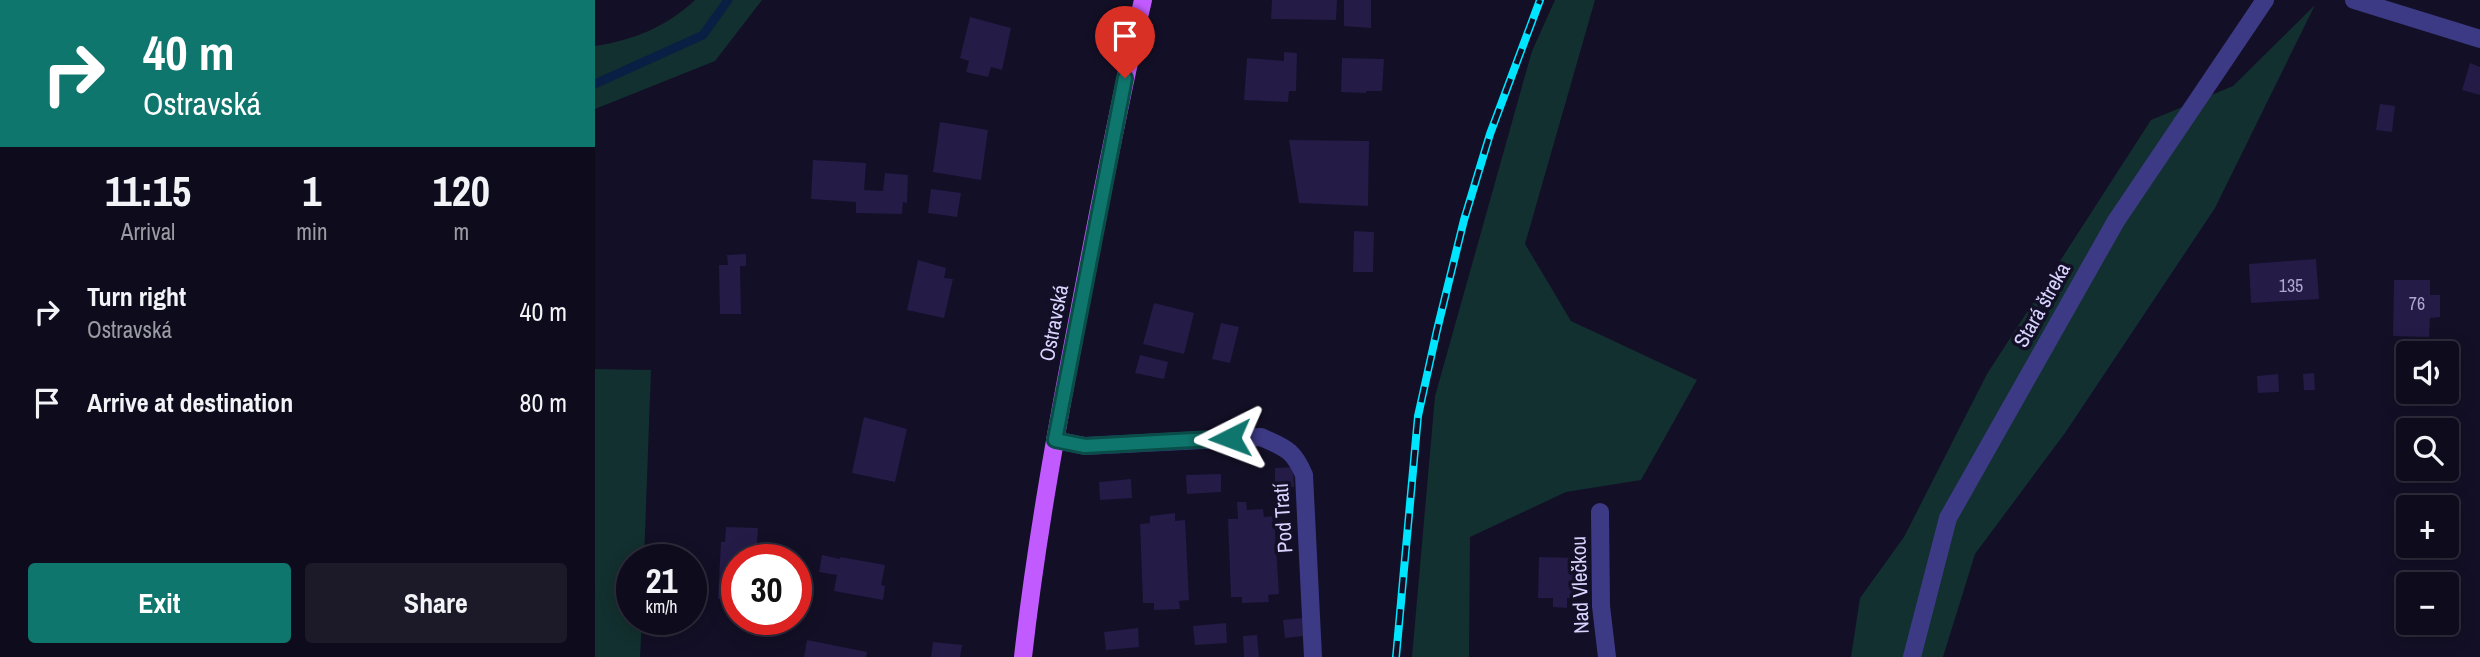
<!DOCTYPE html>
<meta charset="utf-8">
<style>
:root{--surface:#0e0b1c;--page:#1c1929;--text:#f1f3f6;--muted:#9b9ba3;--line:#2e2b3b;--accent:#0f766e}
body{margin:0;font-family:"Archivo Narrow",sans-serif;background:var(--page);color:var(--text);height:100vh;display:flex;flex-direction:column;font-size:26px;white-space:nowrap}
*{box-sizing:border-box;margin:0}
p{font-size:23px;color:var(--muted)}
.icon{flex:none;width:38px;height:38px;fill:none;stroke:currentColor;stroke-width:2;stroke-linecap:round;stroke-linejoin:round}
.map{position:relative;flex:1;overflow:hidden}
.drawer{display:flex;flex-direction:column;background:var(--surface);width:595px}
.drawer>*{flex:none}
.hud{background:#0f766e;color:#fff;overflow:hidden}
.fabs{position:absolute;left:1801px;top:341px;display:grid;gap:14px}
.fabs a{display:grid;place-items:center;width:63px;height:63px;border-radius:7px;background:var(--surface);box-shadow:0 4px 18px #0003,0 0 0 2px var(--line);font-size:35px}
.speed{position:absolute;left:21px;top:544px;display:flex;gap:14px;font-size:35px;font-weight:700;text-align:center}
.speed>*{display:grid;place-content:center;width:91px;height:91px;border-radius:50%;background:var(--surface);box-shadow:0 4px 18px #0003,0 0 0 2px var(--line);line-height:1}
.speed small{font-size:18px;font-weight:400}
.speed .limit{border:10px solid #d22;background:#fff;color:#111}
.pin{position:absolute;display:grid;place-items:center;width:60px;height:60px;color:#fff;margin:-72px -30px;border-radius:50% 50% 50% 0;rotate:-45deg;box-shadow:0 0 7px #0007}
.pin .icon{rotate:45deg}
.me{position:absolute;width:77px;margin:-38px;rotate:267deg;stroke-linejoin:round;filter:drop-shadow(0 0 5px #0008)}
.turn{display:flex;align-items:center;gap:24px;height:147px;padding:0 28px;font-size:32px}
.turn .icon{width:91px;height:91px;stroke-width:2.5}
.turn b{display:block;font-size:49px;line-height:60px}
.eta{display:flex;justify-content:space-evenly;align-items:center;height:119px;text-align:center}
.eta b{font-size:42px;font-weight:700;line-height:49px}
.action{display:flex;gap:14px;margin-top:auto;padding:14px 28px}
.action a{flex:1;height:80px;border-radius:7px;background:var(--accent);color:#fff;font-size:28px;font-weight:700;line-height:80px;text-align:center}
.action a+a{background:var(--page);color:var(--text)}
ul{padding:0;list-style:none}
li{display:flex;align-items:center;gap:21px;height:91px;padding:0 28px}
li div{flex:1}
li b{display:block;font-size:26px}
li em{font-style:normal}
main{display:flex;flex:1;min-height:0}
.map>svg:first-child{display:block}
.green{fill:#12302f}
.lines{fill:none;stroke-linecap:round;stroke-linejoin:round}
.stream{stroke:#0a1f44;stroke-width:9}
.building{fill:#241b47}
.minor{stroke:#3d3a85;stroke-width:18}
.primary{stroke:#c25bff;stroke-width:18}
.rail-casing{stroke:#00e5ff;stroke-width:8}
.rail{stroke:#130f26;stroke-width:5;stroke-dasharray:16;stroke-linecap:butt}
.route-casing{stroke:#0a4d48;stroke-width:18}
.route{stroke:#0f766e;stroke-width:12}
.labels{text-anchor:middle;stroke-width:7;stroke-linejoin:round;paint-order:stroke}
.number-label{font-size:18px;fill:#aca6d1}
.street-label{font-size:21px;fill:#d9d4ff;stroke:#130f26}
</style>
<main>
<section class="drawer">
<div class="hud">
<div class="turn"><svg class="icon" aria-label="right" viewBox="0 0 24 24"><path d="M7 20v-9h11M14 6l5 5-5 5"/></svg><div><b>40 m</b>Ostravská</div></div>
</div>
<div class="eta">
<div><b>11:15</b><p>Arrival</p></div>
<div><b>1</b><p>min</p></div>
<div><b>120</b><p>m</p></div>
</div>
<ul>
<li><svg class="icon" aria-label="right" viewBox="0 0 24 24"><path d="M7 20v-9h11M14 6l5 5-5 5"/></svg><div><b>Turn right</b><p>Ostravská</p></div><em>40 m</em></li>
<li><svg class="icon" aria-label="arrive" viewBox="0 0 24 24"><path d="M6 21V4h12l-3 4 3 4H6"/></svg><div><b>Arrive at destination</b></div><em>80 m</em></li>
</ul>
<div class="action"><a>Exit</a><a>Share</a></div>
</section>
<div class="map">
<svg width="1885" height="657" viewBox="0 0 1885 657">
<rect width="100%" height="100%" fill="#130f26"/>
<g class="green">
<path d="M 100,0 L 167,0 L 120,61 L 0,109 L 0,46 C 39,40 71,27 100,0 Z"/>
<polygon points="960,0 1000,0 930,244 976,321 1102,380 1046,480 971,492 875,537 874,657 817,657 840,396 937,51"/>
<polygon points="1720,5 1620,208 1470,433 1380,554 1348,657 1256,657 1265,598 1309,537 1392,374 1556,120 1638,86"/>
<polygon points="0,369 56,370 49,560 37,560 37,620 47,620 45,657 0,657"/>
</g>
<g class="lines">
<polyline class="stream" points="0,84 108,35 133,0"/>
</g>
<g class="building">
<polygon points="677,0 742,0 741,20 676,19"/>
<polygon points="749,0 776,0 776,28 749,26"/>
<polygon points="375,17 416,28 407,70 396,67 393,77 371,72 374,61 365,58"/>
<polygon points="689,52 702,53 701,91 694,91 693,102 649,100 652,58 689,61"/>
<polygon points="747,58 789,59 787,91 771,91 771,93 746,92"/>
<polygon points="1875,63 1885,67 1885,95 1867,90"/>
<polygon points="1785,104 1800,106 1797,132 1781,130"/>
<polygon points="345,122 393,130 386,180 338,172"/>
<polygon points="694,140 774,141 773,206 704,203"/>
<polygon points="218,160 271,163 269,190 288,191 290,173 313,175 312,203 308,202 307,214 261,213 261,202 216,199"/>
<polygon points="336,189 366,193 362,217 333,213"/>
<polygon points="759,231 779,232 778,272 758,272"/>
<polygon points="151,254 151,266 145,266 146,314 125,314 124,265 133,265 132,255"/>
<polygon points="1721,259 1724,299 1656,303 1654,264"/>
<polygon points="323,260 351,268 349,278 358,279 349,318 312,310"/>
<polygon points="1799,280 1835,280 1835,295 1845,295 1845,317 1835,318 1834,337 1798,336"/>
<polygon points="559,303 599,313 589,354 548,344"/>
<polygon points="626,323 644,327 635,363 617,359"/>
<polygon points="545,355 573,362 569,379 540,373"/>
<polygon points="1719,373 1720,390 1709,390 1708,374"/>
<polygon points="1683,374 1684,392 1663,393 1662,376"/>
<polygon points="269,417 312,429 300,482 257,473"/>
<polygon points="698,467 699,487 680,487 680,468"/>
<polygon points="626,474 626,492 592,494 591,475"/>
<polygon points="536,479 537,498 505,500 504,482"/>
<polygon points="642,502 651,502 652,510 668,509 669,517 679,516 684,594 673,595 674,602 647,603 647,597 636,597 633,519 643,519"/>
<polygon points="580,513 580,521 590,520 594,600 584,601 585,609 559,610 559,603 548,603 545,524 555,523 555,516"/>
<polygon points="131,527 163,528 162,544 167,544 166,560 142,560 142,600 123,599 126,542 130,542"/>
<polygon points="227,555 245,559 245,557 290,565 286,585 290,586 288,600 239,591 242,575 224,572"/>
<polygon points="944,557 983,558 982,598 972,598 972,608 958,607 958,598 943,598"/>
<polygon points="708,618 709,636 690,638 688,620"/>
<polygon points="631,623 632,643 600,645 598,626"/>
<polygon points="543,628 544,647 511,650 509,632"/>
<polygon points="662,635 664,657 649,657 648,636"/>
<polygon points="212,640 272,652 271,657 209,657"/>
<polygon points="338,642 367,645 365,657 336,657"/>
</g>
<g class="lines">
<g class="minor">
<polyline points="1759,0 1885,39"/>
<path d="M 460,440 L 490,446 L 666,437 C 690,448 698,449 709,475 L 718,657"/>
<polyline points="1005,512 1006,606 1012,657"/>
<polyline points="1317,657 1353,518 1521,221 1670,0"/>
</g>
<path class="primary" d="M 428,657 C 441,541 462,426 484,312 C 504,207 524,103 548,0"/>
<defs>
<polyline id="rail" points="801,657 823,416 842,330 869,220 895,134 945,0"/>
</defs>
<use href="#rail" class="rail-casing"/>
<use href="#rail" class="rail"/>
</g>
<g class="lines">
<defs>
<polyline id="route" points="530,78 460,440 490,446 635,438"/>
</defs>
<use href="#route" class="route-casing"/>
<use href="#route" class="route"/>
</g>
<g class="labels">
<g class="number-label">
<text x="1696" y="292">135</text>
<text x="1822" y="310">76</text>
</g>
<g class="street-label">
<text transform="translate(1447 305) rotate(-61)" y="7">Stará štreka</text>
<text transform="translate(459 323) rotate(-79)" y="7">Ostravská</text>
<text transform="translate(688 518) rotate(-94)" y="7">Pod Tratí</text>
<text transform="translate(985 585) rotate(-92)" y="7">Nad Vlečkou</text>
</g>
</g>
</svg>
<div class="fabs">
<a><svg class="icon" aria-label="sound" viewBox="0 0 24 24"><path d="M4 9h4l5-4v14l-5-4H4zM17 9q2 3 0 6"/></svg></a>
<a><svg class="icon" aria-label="search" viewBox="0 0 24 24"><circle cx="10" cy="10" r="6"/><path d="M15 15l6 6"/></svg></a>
<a>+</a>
<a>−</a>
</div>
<div class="speed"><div>21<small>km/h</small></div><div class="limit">30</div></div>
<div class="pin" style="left:530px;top:78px;background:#d93025"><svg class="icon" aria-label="arrive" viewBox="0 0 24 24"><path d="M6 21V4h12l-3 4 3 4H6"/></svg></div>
<svg class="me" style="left:635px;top:438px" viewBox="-20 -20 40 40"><path d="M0-17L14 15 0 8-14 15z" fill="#0f766e" stroke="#fff" stroke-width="4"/></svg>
</div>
</main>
